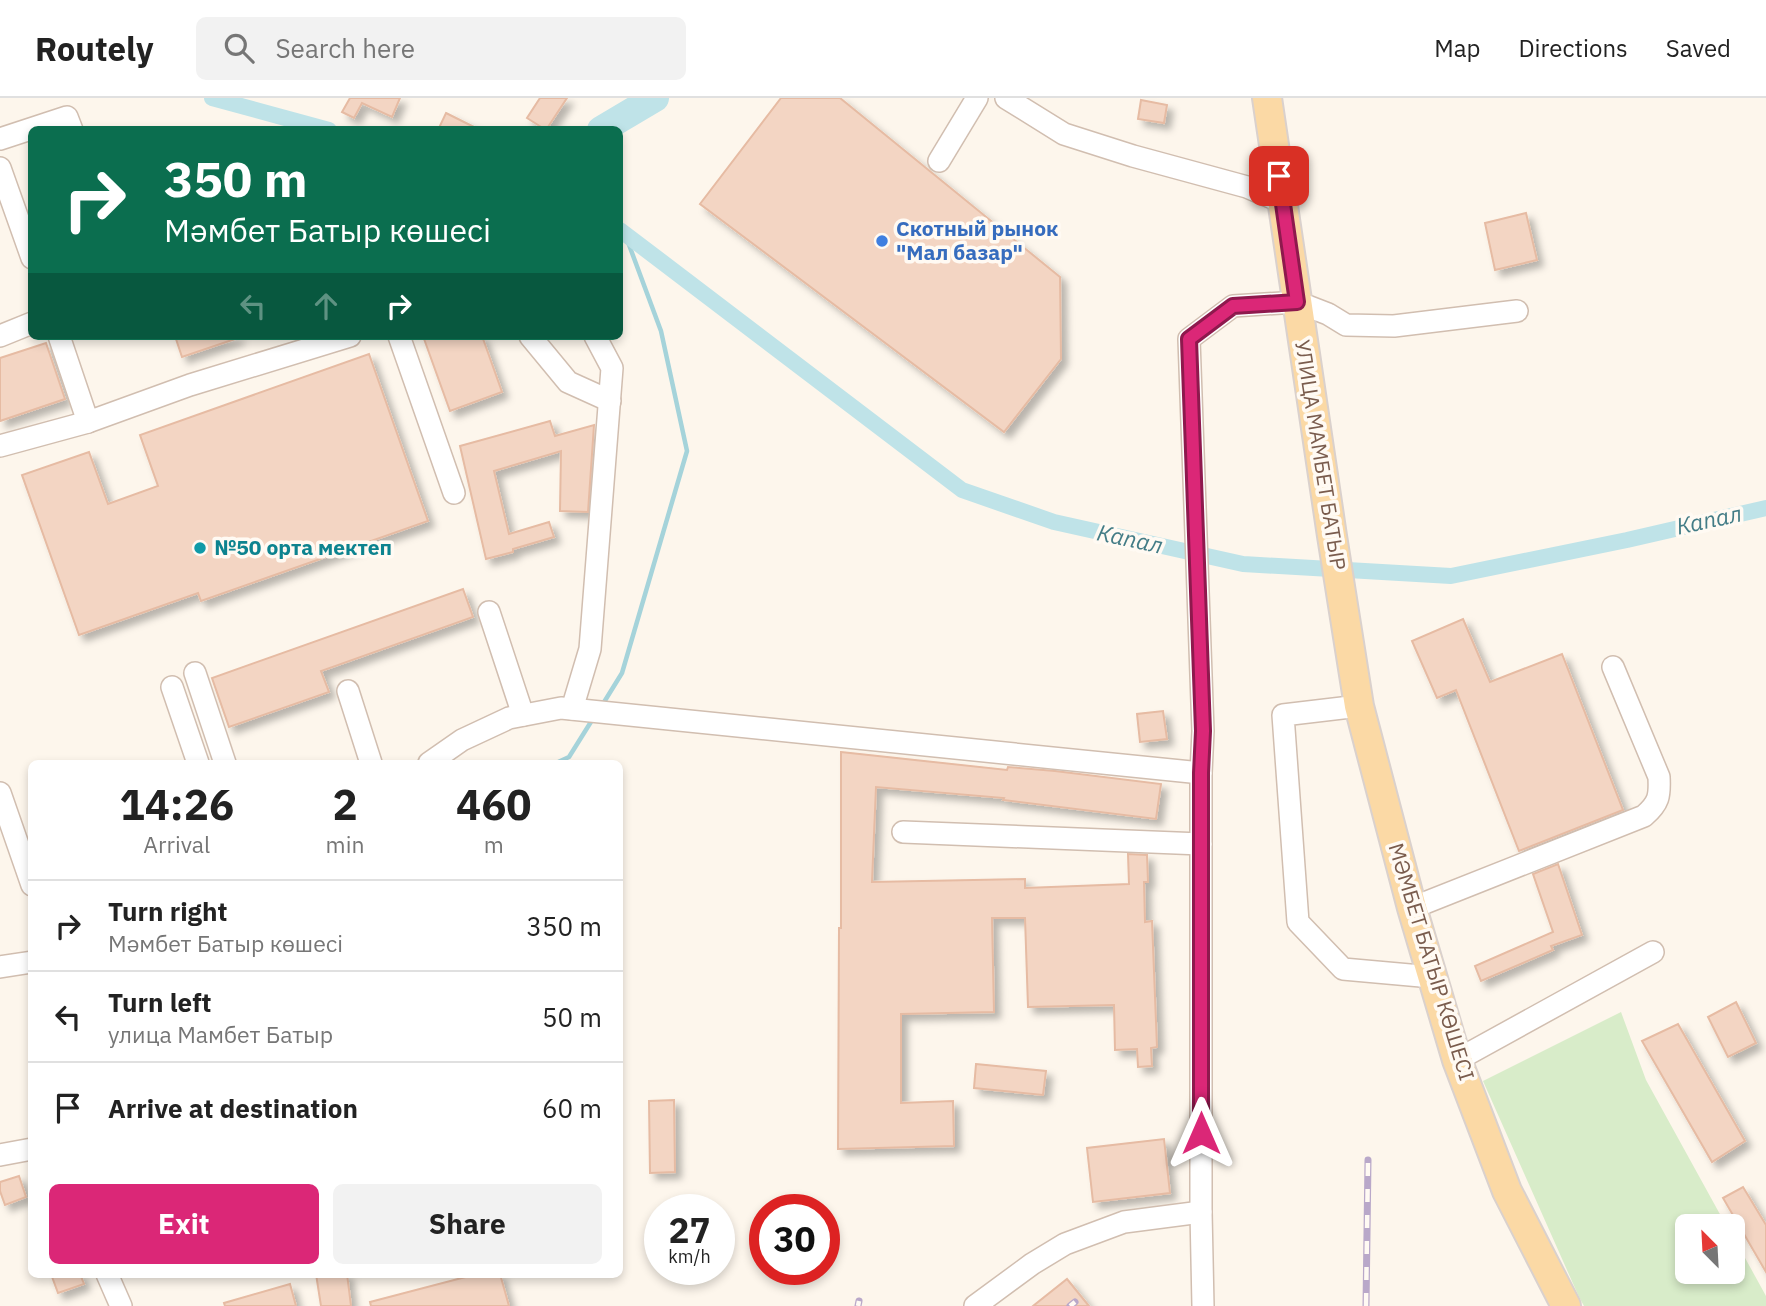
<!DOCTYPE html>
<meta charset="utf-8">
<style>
:root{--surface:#fff;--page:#f2f2f2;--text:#222;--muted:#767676;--line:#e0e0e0;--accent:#db2777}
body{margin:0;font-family:"IBM Plex Sans",sans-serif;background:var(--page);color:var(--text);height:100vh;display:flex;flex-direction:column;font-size:26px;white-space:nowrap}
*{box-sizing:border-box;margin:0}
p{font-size:23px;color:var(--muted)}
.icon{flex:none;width:38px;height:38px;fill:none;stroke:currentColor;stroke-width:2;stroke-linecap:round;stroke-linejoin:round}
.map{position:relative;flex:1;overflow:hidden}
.side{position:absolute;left:28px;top:662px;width:595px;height:518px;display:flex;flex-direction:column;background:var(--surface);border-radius:10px;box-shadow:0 4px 10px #0003}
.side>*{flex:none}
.top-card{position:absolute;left:28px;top:28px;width:595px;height:214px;border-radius:10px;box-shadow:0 4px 10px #0003;background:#0b6e4f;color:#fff;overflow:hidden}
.needle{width:46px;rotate:336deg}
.buttons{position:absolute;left:1675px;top:1116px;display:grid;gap:14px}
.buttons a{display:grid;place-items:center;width:70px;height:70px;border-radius:10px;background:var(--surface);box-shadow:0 4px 10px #0003;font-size:35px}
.speed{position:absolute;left:644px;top:1096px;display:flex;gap:14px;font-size:35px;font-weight:700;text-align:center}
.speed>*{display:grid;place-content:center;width:91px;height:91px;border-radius:50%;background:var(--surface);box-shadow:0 4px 10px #0003;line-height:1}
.speed small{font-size:18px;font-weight:400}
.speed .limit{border:10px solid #d22;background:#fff;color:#111}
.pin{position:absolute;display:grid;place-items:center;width:60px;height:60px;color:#fff;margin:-30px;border-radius:14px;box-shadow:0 4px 10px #0006}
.me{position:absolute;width:77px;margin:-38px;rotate:0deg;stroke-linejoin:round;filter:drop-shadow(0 0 5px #0008)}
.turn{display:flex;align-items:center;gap:24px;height:147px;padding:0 21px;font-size:32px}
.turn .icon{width:91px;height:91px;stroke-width:2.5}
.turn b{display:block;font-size:49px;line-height:60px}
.lanes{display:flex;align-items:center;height:66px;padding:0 21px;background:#0003;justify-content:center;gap:35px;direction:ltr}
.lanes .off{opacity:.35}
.eta{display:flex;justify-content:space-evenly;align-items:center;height:119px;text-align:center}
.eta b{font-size:42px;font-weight:700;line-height:49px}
.action{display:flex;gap:14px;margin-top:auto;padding:14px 21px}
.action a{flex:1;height:80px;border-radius:10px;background:var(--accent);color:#fff;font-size:28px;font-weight:700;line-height:80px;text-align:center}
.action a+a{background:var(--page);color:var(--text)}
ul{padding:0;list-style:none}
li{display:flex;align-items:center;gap:21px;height:91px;padding:0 21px;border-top:2px solid var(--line)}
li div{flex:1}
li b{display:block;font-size:26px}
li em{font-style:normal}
header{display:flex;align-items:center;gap:42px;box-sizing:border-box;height:98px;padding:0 35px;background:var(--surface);border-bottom:2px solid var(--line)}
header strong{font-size:33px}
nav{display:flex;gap:38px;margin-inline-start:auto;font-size:24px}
.search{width:490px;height:63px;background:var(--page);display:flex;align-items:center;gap:18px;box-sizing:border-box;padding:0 24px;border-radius:10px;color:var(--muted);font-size:26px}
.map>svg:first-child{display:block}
.green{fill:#d8ecc9}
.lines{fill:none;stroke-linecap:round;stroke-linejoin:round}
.stream{stroke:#a5d3da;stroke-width:4.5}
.canal{stroke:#bfe3e8;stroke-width:16}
.river{stroke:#bfe3e8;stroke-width:28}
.building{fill:#f3d5c3;stroke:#e6bba3;stroke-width:2;filter:url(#shadow)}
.minor-casing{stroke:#d1beb0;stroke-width:24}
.major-casing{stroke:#dad1cd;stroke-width:32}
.minor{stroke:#fff;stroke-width:21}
.major{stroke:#fbd9a5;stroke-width:28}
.rail-casing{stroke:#b9a8c9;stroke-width:7}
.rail{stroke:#fffaf3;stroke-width:4.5;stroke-dasharray:13;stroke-linecap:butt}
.route-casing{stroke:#8e194d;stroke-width:18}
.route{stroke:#db2777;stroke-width:12}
.shop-dot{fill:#3f7fe0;stroke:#fffaf3;stroke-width:2.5}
.culture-dot{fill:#0f9aa8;stroke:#fffaf3;stroke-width:2.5}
.labels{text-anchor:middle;stroke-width:7;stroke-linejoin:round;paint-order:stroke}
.shop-label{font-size:21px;font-weight:bold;fill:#366cbe;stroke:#fffaf3;text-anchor:start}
.street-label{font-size:21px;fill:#7a5c4d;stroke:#fffaf3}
.culture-label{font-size:21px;font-weight:bold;fill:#0d838f;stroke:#fffaf3;text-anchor:start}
.water-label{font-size:23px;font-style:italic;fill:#437c86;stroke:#fffaf3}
</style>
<header>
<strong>Routely</strong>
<div class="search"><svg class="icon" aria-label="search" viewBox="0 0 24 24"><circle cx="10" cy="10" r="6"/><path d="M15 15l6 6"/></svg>Search here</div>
<nav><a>Map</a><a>Directions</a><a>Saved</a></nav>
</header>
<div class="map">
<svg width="1766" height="1208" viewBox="0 0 1766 1208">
<defs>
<filter id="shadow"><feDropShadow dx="6" dy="6" stdDeviation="3.5" flood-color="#0004"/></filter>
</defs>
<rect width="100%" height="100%" fill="#fdf6ec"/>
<polygon class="green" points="1621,914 1646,982 1727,1129 1687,1129 1687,1174 1732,1174 1733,1138 1766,1198 1766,1208 1584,1208 1579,1199 1483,983"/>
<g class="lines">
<g class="stream">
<polyline points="601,609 622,575 687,353 661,233 625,136"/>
<polyline points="556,665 569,659 594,619"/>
</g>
<g class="canal">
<polyline points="212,0 329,32"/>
<polyline points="620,132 962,392 1054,424 1243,466 1451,478 1627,442 1766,410"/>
</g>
<polyline class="river" points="601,32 655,0"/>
</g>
<g class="building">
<polygon points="350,0 400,0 392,19 362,5 354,20 342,14"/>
<polygon points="540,0 567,0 546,32 527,20"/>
<polygon points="781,0 840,0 1060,179 1061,261 1004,334 700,106"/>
<polygon points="1141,2 1167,7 1164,25 1138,21"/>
<polygon points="446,15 480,32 438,32"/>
<polygon points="1526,115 1537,162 1495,172 1485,125"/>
<polygon points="175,238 238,238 238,240 182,259"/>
<polygon points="423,238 482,238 502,294 450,313"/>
<polygon points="46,245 65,301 0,323 0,260"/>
<polygon points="369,256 428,423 201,503 198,495 79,537 22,377 89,354 108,406 158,388 140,337"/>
<polygon points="550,323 555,338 594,327 588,414 560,413 561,353 494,373 509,436 549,424 554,439 513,451 513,454 486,461 460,348"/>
<polygon points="463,491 473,519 321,573 329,594 229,629 212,580"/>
<polygon points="1463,521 1490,584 1562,556 1623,712 1519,753 1456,592 1437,600 1412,543"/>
<polygon points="1163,613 1167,641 1140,644 1137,616"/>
<polygon points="841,654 1007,672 1008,669 1055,673 1161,686 1156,721 1003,702 1004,700 876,689 872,784 1025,781 1025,790 1129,786 1128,756 1147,757 1148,784 1144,784 1145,824 1152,823 1157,949 1151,950 1152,968 1138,969 1137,951 1115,952 1114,907 1028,909 1025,820 992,820 994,914 901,916 901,1005 953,1003 954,1048 838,1051 839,830 841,830"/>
<polygon points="1558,766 1582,837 1551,848 1553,852 1481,883 1475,868 1553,834 1533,776"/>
<polygon points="1736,904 1756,945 1728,959 1708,919"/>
<polygon points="1678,926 1745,1043 1712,1064 1642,943"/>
<polygon points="976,966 1046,973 1043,997 974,990"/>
<polygon points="674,1002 675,1074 650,1075 649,1003"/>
<polygon points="1164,1041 1170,1095 1093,1104 1087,1050"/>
<polygon points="19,1078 26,1099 5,1107 0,1093 0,1084"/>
<polygon points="1743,1089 1766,1127 1766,1174 1723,1100"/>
<polygon points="51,1176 80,1176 84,1186 58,1195"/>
<polygon points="316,1176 347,1176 351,1208 321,1208"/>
<polygon points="477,1176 500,1176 509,1208 371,1208 370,1204"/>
<polygon points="1067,1181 1089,1208 1033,1208"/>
<polygon points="290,1186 296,1208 225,1208 224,1205"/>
</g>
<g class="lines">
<defs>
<g id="minor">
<polyline points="1006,0 1064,36 1133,58 1247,89 1282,104"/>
<polyline points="0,41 67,19 72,32"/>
<polyline points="939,63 977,0"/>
<polyline points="0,70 32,160"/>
<polyline points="0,238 32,225"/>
<polyline points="59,238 88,324 190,287 350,238"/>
<polyline points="399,238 454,395"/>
<polyline points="530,238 568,284 610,303"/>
<polyline points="0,348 88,324"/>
<polyline points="489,514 523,617"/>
<polyline points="195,575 225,665"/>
<polyline points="172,589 198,665"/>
<polyline points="348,593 371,665"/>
<polyline points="1359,608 1283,617 1298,824 1343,871 1432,879"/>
<polyline points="572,611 590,551 612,270 595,238"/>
<polyline points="429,665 462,642 509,620 561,610 1201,675"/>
<polyline points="0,695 32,787"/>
<polyline points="903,734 1201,746"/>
<path d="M 1412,810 L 1644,718 C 1659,705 1660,698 1659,679 L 1613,569"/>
<polyline points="0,869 32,864"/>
<polyline points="1457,962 1653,854"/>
<polyline points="0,1057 32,1051"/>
<polyline points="107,1176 121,1208"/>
<polyline points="975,1208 1032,1166 1065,1146 1124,1124 1201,1114"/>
<polyline points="1203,1208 1201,1114 1201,675 1203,633 1189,241 1233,208 1297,204 1328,216 1346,227 1394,228 1517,213"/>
</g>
<polyline id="major" points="1267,0 1332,438 1359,608 1412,810 1457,962 1507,1093 1566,1208"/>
</defs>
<use href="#minor" class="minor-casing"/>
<use href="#major" class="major-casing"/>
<use href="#minor" class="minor"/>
<use href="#major" class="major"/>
<defs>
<g id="rail">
<polyline points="858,1208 859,1203"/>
<polyline points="1070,1208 1075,1204"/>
<polyline points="1366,1208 1368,1062"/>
</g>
</defs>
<use href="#rail" class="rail-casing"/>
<use href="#rail" class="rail"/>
</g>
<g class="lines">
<defs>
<polyline id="route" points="1201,1035 1201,675 1203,633 1189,241 1233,208 1297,204 1279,78"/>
</defs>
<use href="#route" class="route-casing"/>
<use href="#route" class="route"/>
</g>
<circle class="shop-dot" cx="882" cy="143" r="7"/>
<circle class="culture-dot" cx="200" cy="450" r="7"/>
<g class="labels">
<g class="shop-label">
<text x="896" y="138">Скотный рынок<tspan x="896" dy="24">"Мал базар"</tspan></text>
</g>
<g class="street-label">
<text transform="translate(1320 357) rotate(81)" y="7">УЛИЦА МАМБЕТ БАТЫР</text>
<text transform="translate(1431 864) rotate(73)" y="7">МӘМБЕТ БАТЫР КӨШЕСІ</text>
</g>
<g class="culture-label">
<text x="214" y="457">№50 орта мектеп</text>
</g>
<g class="water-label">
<text transform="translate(1709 422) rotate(-12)" y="8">Капал</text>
<text transform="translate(1130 441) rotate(12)" y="8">Капал</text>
</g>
</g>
</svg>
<div class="buttons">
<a><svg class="needle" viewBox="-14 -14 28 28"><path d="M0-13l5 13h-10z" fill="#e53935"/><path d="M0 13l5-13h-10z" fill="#767676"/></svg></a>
</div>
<div class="speed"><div>27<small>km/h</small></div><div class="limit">30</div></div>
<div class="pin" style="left:1279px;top:78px;background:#d93025"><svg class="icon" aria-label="arrive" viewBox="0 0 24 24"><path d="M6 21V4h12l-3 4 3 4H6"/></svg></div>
<svg class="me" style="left:1201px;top:1035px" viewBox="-20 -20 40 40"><path d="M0-17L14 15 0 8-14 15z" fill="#db2777" stroke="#fff" stroke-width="4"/></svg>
<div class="top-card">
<div class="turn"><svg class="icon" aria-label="right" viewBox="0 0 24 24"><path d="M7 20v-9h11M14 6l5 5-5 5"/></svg><div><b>350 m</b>Мәмбет Батыр көшесі</div></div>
<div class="lanes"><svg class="icon off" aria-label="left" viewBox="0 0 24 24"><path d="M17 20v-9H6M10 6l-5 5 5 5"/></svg><svg class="icon off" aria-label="ahead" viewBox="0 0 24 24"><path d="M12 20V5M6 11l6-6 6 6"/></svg><svg class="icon" aria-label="right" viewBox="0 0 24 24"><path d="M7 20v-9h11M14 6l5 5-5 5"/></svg></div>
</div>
<section class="side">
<div class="eta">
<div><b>14:26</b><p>Arrival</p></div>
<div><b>2</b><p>min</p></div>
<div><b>460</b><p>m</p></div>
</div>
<ul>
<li><svg class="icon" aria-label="right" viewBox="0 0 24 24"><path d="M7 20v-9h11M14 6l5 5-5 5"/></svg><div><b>Turn right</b><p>Мәмбет Батыр көшесі</p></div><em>350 m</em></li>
<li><svg class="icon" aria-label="left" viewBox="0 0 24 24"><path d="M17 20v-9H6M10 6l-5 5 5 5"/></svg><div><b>Turn left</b><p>улица Мамбет Батыр</p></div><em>50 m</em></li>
<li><svg class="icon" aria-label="arrive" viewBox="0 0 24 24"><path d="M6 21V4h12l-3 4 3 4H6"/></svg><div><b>Arrive at destination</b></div><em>60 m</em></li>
</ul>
<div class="action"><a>Exit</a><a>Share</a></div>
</section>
</div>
